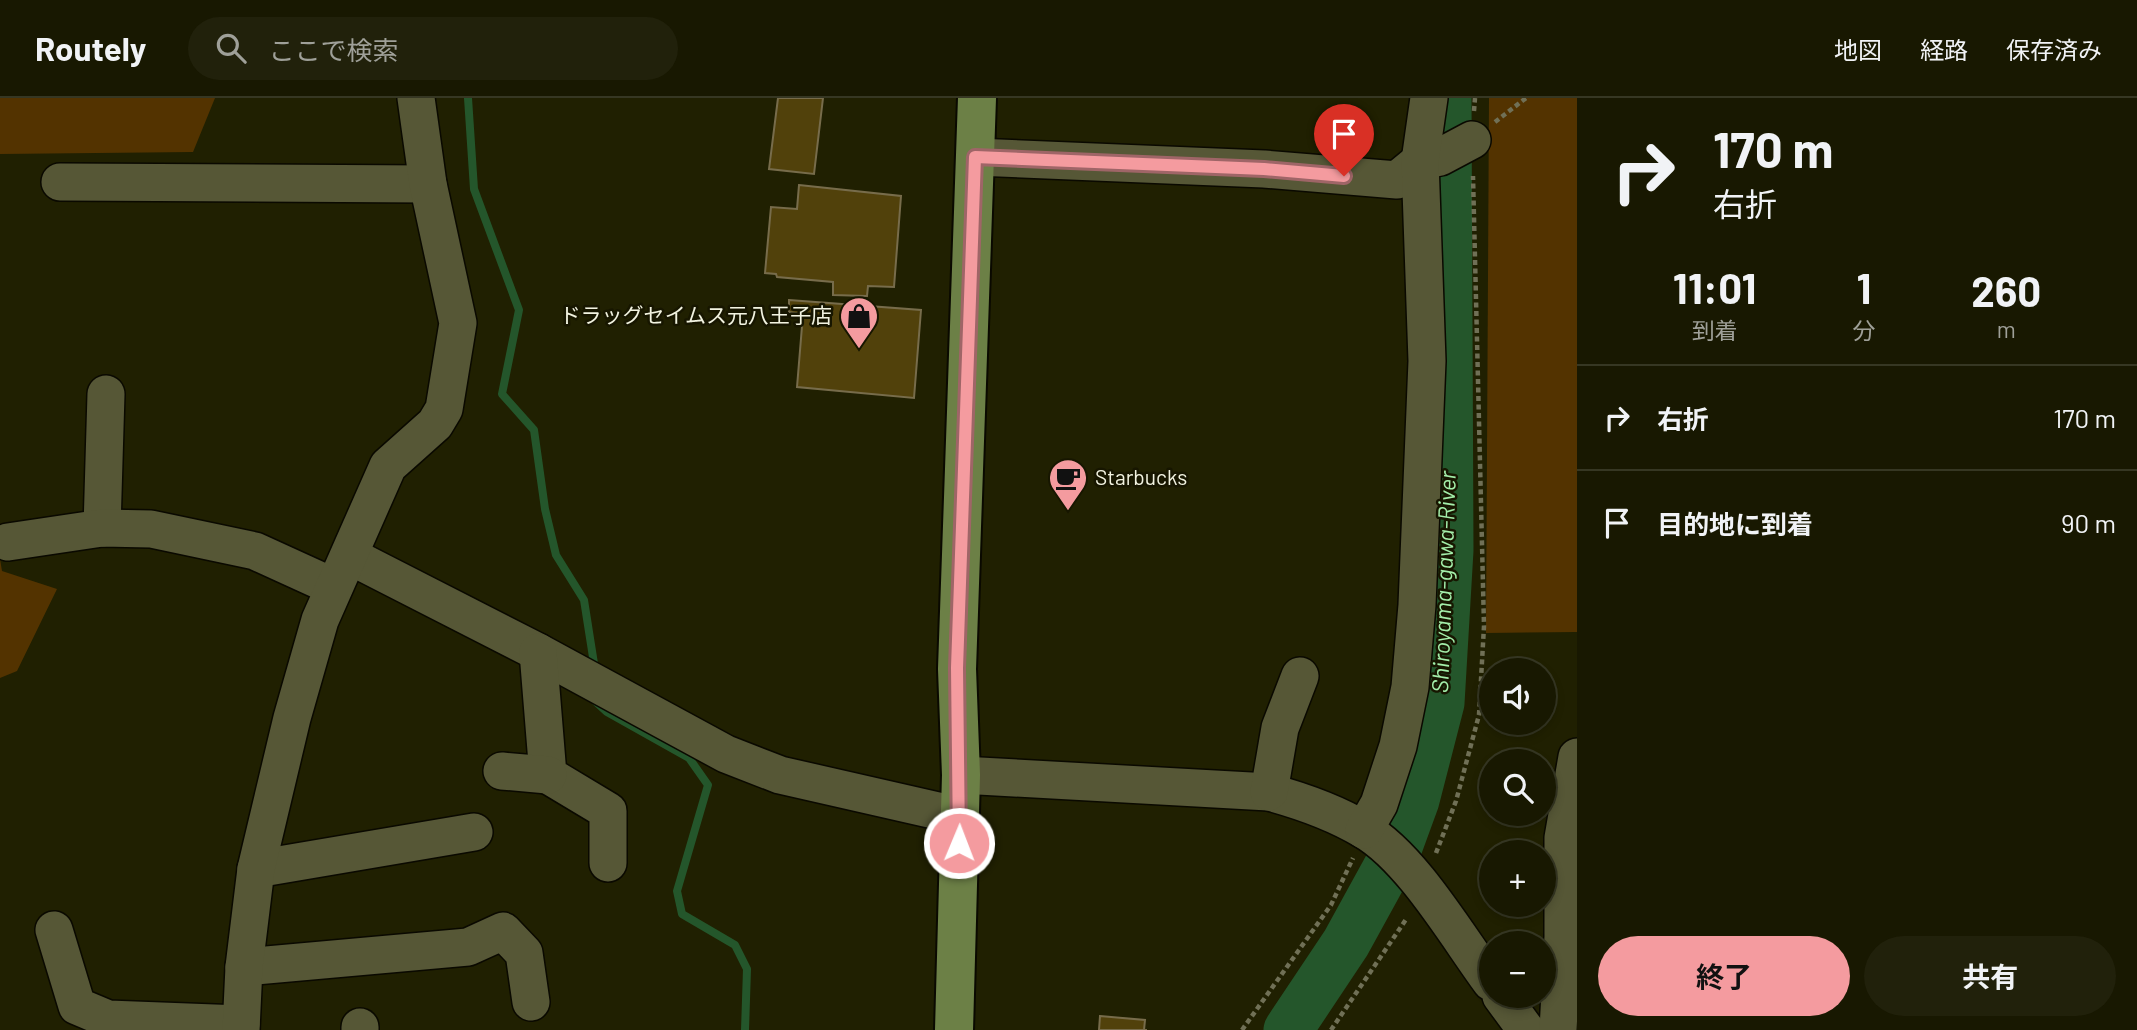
<!DOCTYPE html>
<html lang="ja">
<meta charset="utf-8">
<style>
:root{--surface:#181801;--page:#21210b;--text:#f1f3f6;--muted:#9fa099;--line:#363723;--accent:#f49b9f}
body{margin:0;font-family:Barlow,"Noto Sans JP",sans-serif;background:var(--page);color:var(--text);height:100vh;display:flex;flex-direction:column;font-size:26px;white-space:nowrap}
*{box-sizing:border-box;margin:0}
p{font-size:23px;color:var(--muted)}
.icon{flex:none;width:38px;height:38px;fill:none;stroke:currentColor;stroke-width:2;stroke-linecap:round;stroke-linejoin:round}
.map{position:relative;flex:1;overflow:hidden}
.sheet{display:flex;flex-direction:column;background:var(--surface);width:560px}
.sheet>*{flex:none}
.guide{background:#181801;color:var(--text);overflow:hidden}
.tools{position:absolute;left:1479px;top:560px;display:grid;gap:14px}
.tools a{display:grid;place-items:center;width:77px;height:77px;border-radius:50%;background:var(--surface);box-shadow:0 4px 10px #0003,0 0 0 2px var(--line);font-size:35px}
.pin{position:absolute;display:grid;place-items:center;width:60px;height:60px;color:#fff;margin:-72px -30px;border-radius:50% 50% 50% 0;rotate:-45deg;box-shadow:0 0 7px #0007}
.pin .icon{rotate:45deg}
.me{position:absolute;width:77px;margin:-38px;rotate:1deg;stroke-linejoin:round;filter:drop-shadow(0 0 5px #0008)}
.turn{display:flex;align-items:center;gap:24px;height:147px;padding:0 21px;font-size:32px}
.turn .icon{width:91px;height:91px;stroke-width:2.5}
.turn b{display:block;font-size:49px;line-height:60px}
.eta{display:flex;justify-content:space-evenly;align-items:center;height:119px;text-align:center}
.eta b{font-size:42px;font-weight:700;line-height:49px}
.cta{display:flex;gap:14px;margin-top:auto;padding:14px 21px}
.cta a{flex:1;height:80px;border-radius:42px;background:var(--accent);color:#111;font-size:28px;font-weight:700;line-height:80px;text-align:center}
.cta a+a{background:var(--page);color:var(--text)}
ul{padding:0;list-style:none}
li{display:flex;align-items:center;gap:21px;height:105px;padding:0 21px;border-top:2px solid var(--line)}
li div{flex:1}
li b{display:block;font-size:26px}
li em{font-style:normal}
header{display:flex;align-items:center;gap:42px;box-sizing:border-box;height:98px;padding:0 35px;background:var(--surface);border-bottom:2px solid var(--line)}
header strong{font-size:33px}
nav{display:flex;gap:38px;margin-inline-start:auto;font-size:24px}
.search{width:490px;height:63px;background:var(--page);display:flex;align-items:center;gap:18px;box-sizing:border-box;padding:0 24px;border-radius:38px;color:var(--muted);font-size:26px}
main{display:flex;flex:1;min-height:0}
.map>svg:first-child{display:block}
.green{fill:#533300}
.lines{fill:none;stroke-linecap:round;stroke-linejoin:round}
.stream{stroke:#24562b;stroke-width:8}
.river{stroke:#24562b;stroke-width:49}
.building{fill:#51410b;stroke:#776c4b;stroke-width:2}
.minor-casing{stroke:#0a0900;stroke-width:40}
.major-casing{stroke:#0a0900;stroke-width:42}
.path{stroke:#707056;stroke-width:4.5;stroke-dasharray:5 3.5;stroke-linecap:butt}
.minor{stroke:#565736;stroke-width:37}
.major{stroke:#6c8046;stroke-width:38}
.route-casing{stroke:#9f6567;stroke-width:18}
.route{stroke:#f49b9f;stroke-width:12}
.labels{text-anchor:middle;stroke-width:5;stroke-linejoin:round;paint-order:stroke}
.poi-label{font-size:21px;fill:#f2f3e0;stroke:#171600;text-anchor:end}
.water-label{font-size:23px;font-style:italic;fill:#a4efaa;stroke:#171600}
</style>
<header>
<strong>Routely</strong>
<div class="search"><svg class="icon" aria-label="search" viewBox="0 0 24 24"><circle cx="10" cy="10" r="6"/><path d="M15 15l6 6"/></svg>ここで検索</div>
<nav><a>地図</a><a>経路</a><a>保存済み</a></nav>
</header>
<main>
<div class="map">
<svg width="1577" height="932" viewBox="0 0 1577 932">
<rect width="100%" height="100%" fill="#202001"/>
<g class="green">
<polygon points="0,0 215,0 193,54 0,56"/>
<polygon points="1489,0 1577,0 1577,534 1486,535"/>
<polygon points="0,461 2,473 57,491 17,573 0,580"/>
</g>
<g class="lines">
<g class="stream">
<polyline points="468,0 474,91 519,212 502,296 534,332 545,411 556,457 584,502 595,572"/>
<polyline points="595,603 607,614 689,660 708,687 677,793 682,816 735,847 747,871 745,932"/>
</g>
<polyline class="river" points="1288,932 1346,845 1396,754 1415,702 1440,605 1449,452 1447,0"/>
</g>
<g class="building">
<polygon points="778,0 823,0 814,76 769,71"/>
<polygon points="799,87 901,98 894,189 868,188 867,198 833,197 833,184 777,179 776,176 765,175 771,109 797,111"/>
<polygon points="789,202 921,212 914,300 797,289 803,216 789,214"/>
<polygon points="1100,918 1145,922 1144,932 1147,932 1099,932"/>
</g>
<g class="lines">
<defs>
<g id="minor">
<polyline points="975,59 1264,71 1397,82 1420,63 1440,59 1472,42"/>
<polyline points="60,84 428,86"/>
<polyline points="102,430 106,296"/>
<polyline points="8,444 102,430 151,431 255,453 334,489"/>
<polyline points="350,458 538,554 726,656 780,677 960,718"/>
<polyline points="538,554 548,677 608,713 608,765"/>
<polyline points="502,673 548,677"/>
<path d="M 961,677 L 1269,694 C 1302,703 1334,714 1364,732 C 1412,760 1457,838 1491,884"/>
<polyline points="1269,694 1280,630 1300,578"/>
<polyline points="1364,732 1379,706 1398,648 1410,589 1417,507 1427,263 1420,63 1429,0"/>
<polyline points="256,771 474,734"/>
<polyline points="54,832 77,908 108,921 241,926"/>
<polyline points="244,869 468,849 503,833 524,855 531,904"/>
<polyline points="1501,898 1526,932"/>
<polyline points="360,929 360,932"/>
<polyline points="241,932 244,869 256,771 292,620 320,522 388,368 435,326 444,311 458,225 428,86 416,0"/>
<polyline points="1558,932 1563,839 1563,740 1577,659"/>
</g>
<polyline id="major" points="954,932 961,677 957,571 977,0"/>
</defs>
<use href="#minor" class="minor-casing"/>
<use href="#major" class="major-casing"/>
<g class="path">
<polyline points="1474,13 1475,0"/>
<polyline points="1495,24 1526,0"/>
<polyline points="1436,755 1456,703 1479,617 1484,528 1473,78"/>
<polyline points="1242,932 1331,807 1353,760"/>
<polyline points="1331,932 1407,820"/>
</g>
<use href="#minor" class="minor"/>
<use href="#major" class="major"/>
</g>
<g class="lines">
<defs>
<polyline id="route" points="959,745 957,570 975,59 1264,71 1344,78"/>
</defs>
<use href="#route" class="route-casing"/>
<use href="#route" class="route"/>
</g>
<defs>
<symbol id="shop-pin" viewBox="-11 -11 22 30"><path d="M0 17L-7.5 6A9.5 9.5 0 1 1 7.5 6Z" fill="#f49b9f" stroke="#171600"/><path d="M-5-2.5h2.3a2.7 3.5 0 0 1 5.4 0H5L5.5 6h-11ZM-1.5-2.5h3a1.5 2.3 0 0 0-3 0Z" fill="#111"/></symbol>
<symbol id="cafe-pin" viewBox="-11 -11 22 30"><path d="M0 17L-7.5 6A9.5 9.5 0 1 1 7.5 6Z" fill="#f49b9f" stroke="#171600"/><path d="M-5.5-4.5H6V0H3Q3 3.5 0 3.5H-2.5Q-5.5 3.5-5.5 0ZM3-3.2v2h1.7v-2ZM-6 4.5H4V6H-6Z" fill="#111"/></symbol>
</defs>
<g fill-rule="evenodd">
<use href="#shop-pin" x="837" y="196" width="44" height="60"/>
<use href="#cafe-pin" x="1046" y="358" width="44" height="60"/>
</g>
<g class="labels">
<g class="poi-label">
<text x="832" y="225">ドラッグセイムス元八王子店</text>
<text x="1095" y="387" text-anchor="start">Starbucks</text>
</g>
<g class="water-label">
<text transform="translate(1444 484) rotate(-88)" y="8">Shiroyama-gawa-River</text>
</g>
</g>
</svg>
<div class="tools">
<a><svg class="icon" aria-label="sound" viewBox="0 0 24 24"><path d="M4 9h4l5-4v14l-5-4H4zM17 9q2 3 0 6"/></svg></a>
<a><svg class="icon" aria-label="search" viewBox="0 0 24 24"><circle cx="10" cy="10" r="6"/><path d="M15 15l6 6"/></svg></a>
<a>+</a>
<a>−</a>
</div>
<div class="pin" style="left:1344px;top:78px;background:#d93025"><svg class="icon" aria-label="arrive" viewBox="0 0 24 24"><path d="M6 21V4h12l-3 4 3 4H6"/></svg></div>
<svg class="me" style="left:959px;top:745px" viewBox="-20 -20 40 40"><circle r="17" fill="#f49b9f" stroke="#fff" stroke-width="3"/><path d="M0-11L8 9 0 5-8 9z" fill="#fff"/></svg>
</div>
<section class="sheet">
<div class="guide">
<div class="turn"><svg class="icon" aria-label="right" viewBox="0 0 24 24"><path d="M7 20v-9h11M14 6l5 5-5 5"/></svg><div><b>170 m</b>右折</div></div>
</div>
<div class="eta">
<div><b>11:01</b><p>到着</p></div>
<div><b>1</b><p>分</p></div>
<div><b>260</b><p>m</p></div>
</div>
<ul>
<li><svg class="icon" aria-label="right" viewBox="0 0 24 24"><path d="M7 20v-9h11M14 6l5 5-5 5"/></svg><div><b>右折</b></div><em>170 m</em></li>
<li><svg class="icon" aria-label="arrive" viewBox="0 0 24 24"><path d="M6 21V4h12l-3 4 3 4H6"/></svg><div><b>目的地に到着</b></div><em>90 m</em></li>
</ul>
<div class="cta"><a>終了</a><a>共有</a></div>
</section>
</main>
